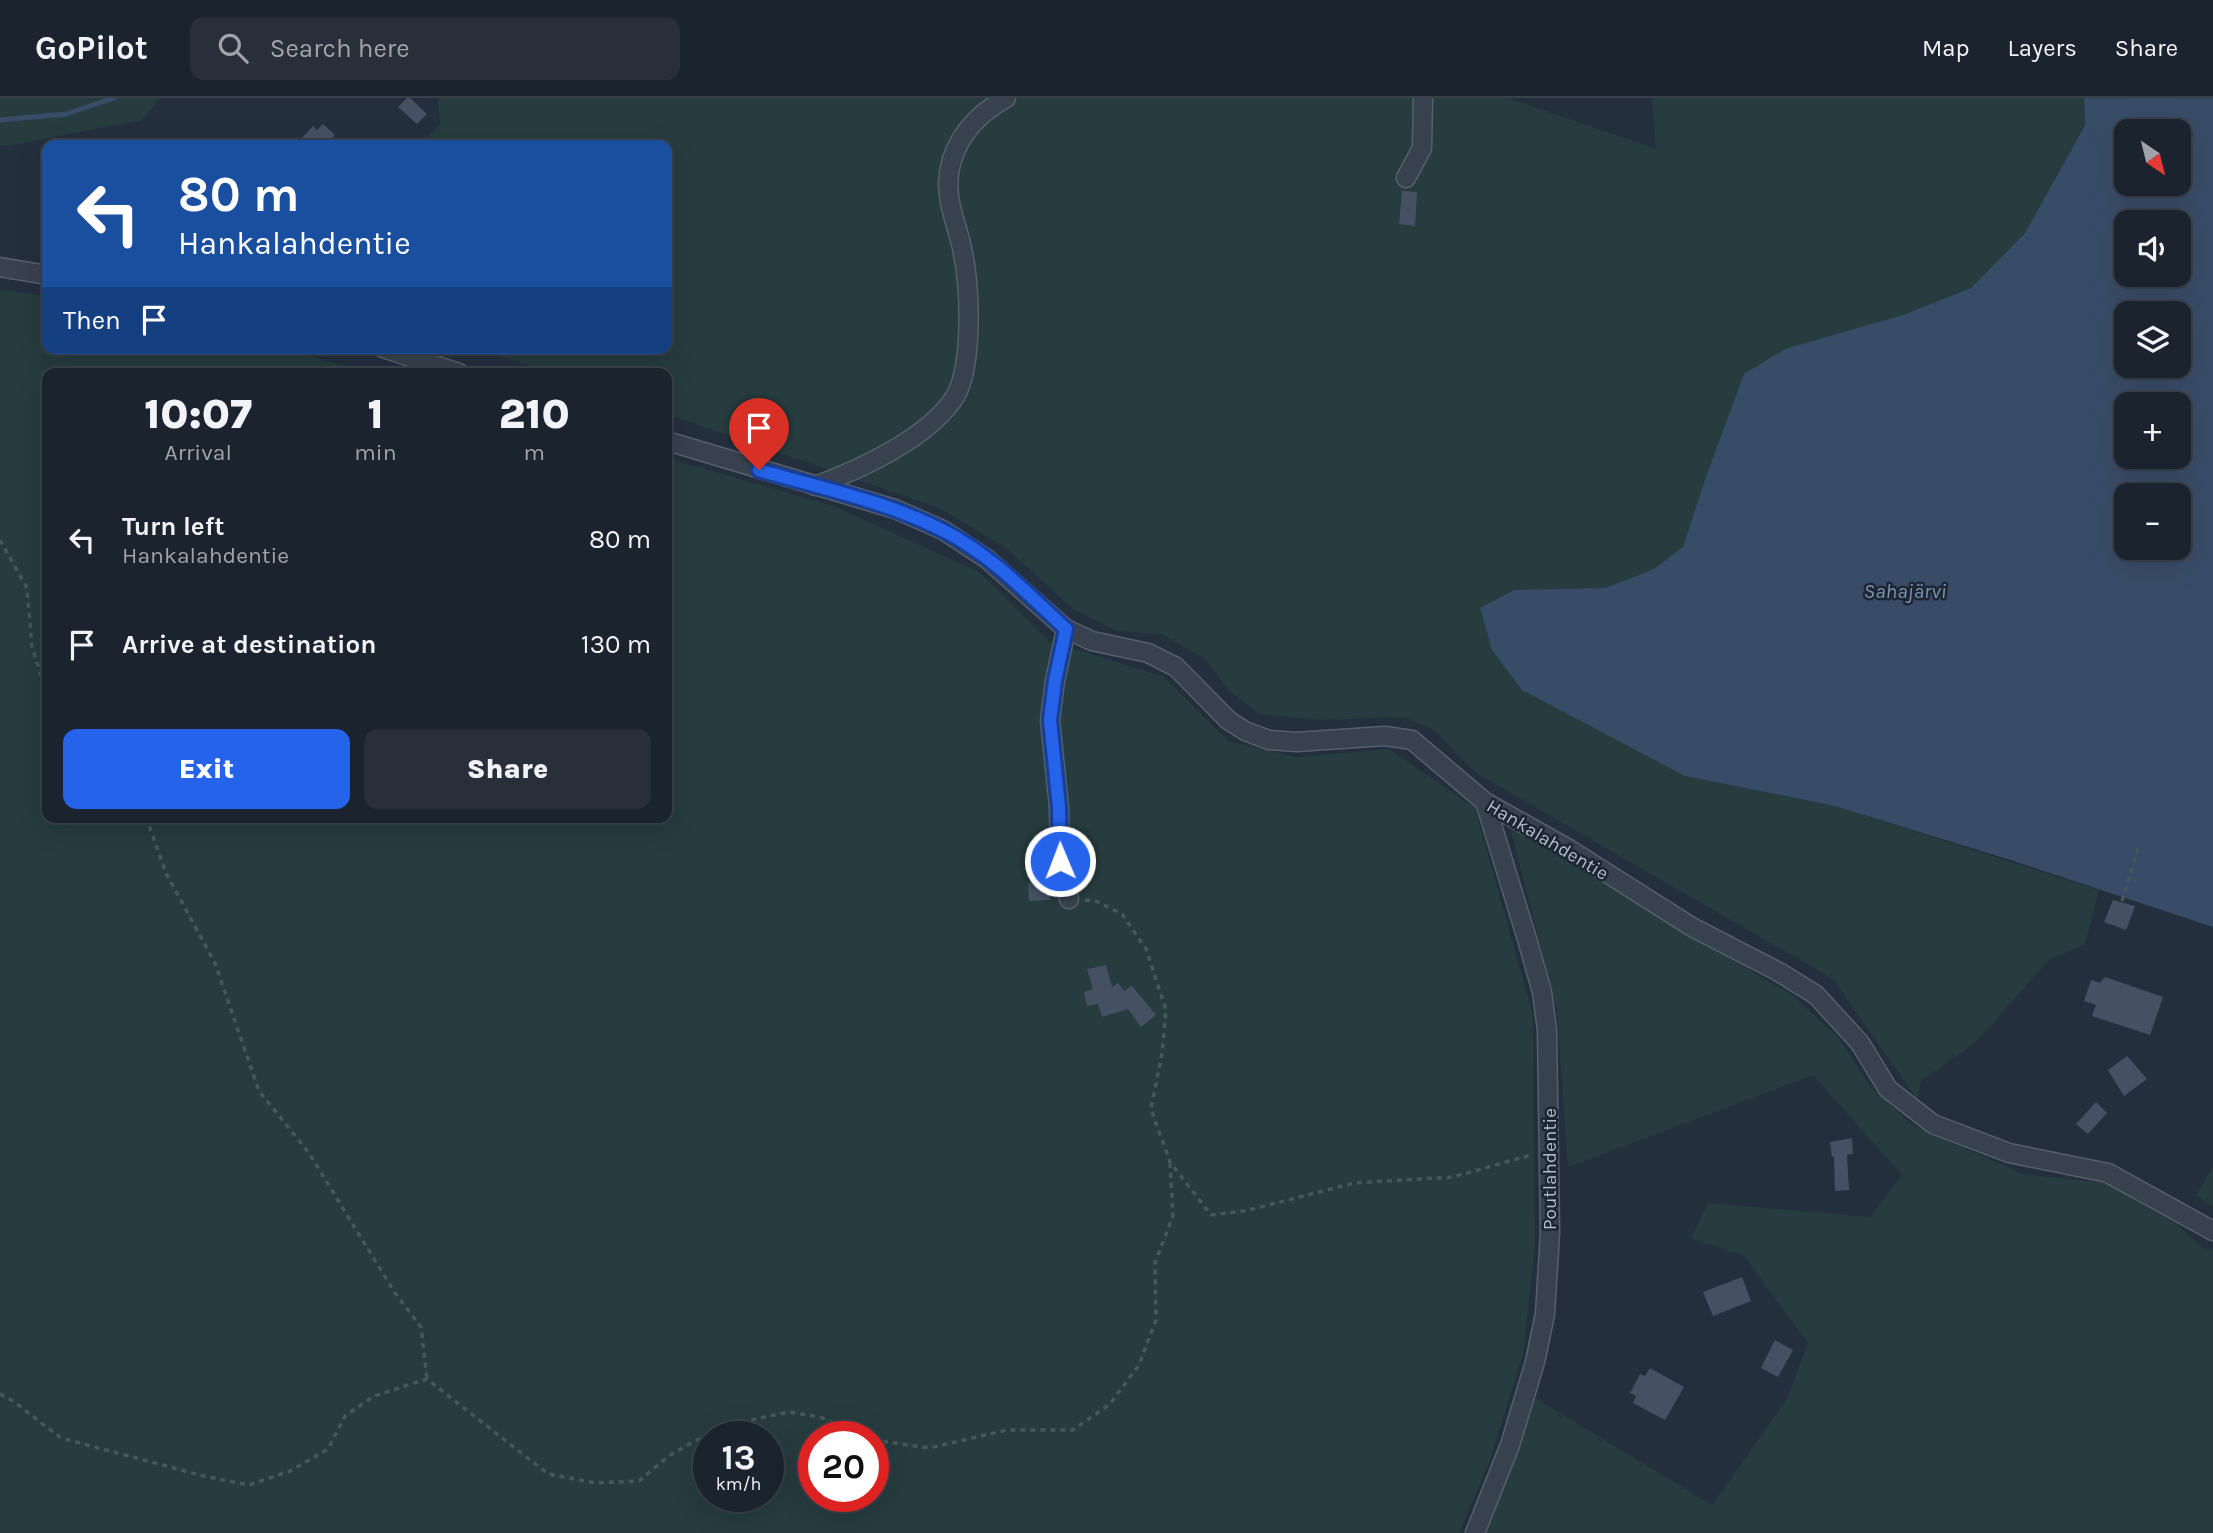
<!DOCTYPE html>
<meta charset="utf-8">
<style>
:root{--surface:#1b232e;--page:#282f3a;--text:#f1f3f6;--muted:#a0a4aa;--line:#39404a;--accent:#2563eb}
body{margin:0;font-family:Karla,sans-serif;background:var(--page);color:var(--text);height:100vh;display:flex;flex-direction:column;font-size:26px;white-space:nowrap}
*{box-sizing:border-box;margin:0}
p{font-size:23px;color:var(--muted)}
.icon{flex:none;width:38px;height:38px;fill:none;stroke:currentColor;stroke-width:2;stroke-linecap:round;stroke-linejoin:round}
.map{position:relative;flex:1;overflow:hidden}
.drawer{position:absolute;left:42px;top:270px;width:630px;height:455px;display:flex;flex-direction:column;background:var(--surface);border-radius:14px;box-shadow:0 7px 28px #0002,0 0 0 2px var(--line)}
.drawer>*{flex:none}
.guide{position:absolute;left:42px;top:42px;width:630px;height:214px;border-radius:14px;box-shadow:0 7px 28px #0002,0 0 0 2px var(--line);background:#1a4fa0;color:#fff;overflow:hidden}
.needle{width:46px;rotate:145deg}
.buttons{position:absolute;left:2114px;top:21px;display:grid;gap:14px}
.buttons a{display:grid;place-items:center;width:77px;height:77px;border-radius:14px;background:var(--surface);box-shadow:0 7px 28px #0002,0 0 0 2px var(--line);font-size:35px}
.speed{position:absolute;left:693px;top:1323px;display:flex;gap:14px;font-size:35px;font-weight:700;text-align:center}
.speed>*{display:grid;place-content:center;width:91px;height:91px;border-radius:50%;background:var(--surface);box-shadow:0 7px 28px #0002,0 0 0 2px var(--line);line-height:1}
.speed small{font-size:18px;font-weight:400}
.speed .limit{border:10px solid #d22;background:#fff;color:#111}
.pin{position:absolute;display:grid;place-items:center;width:60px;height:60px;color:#fff;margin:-72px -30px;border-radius:50% 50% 50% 0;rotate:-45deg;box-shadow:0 0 7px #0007}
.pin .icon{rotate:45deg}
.me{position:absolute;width:77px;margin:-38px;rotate:359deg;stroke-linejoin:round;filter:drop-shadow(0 0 5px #0008)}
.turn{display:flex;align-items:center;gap:24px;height:147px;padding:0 21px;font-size:32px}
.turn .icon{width:91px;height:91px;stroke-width:2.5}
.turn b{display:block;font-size:49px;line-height:60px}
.then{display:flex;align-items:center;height:66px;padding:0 21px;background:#0003;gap:14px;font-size:26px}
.eta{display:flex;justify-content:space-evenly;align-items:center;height:119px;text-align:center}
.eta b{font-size:42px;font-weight:800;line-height:49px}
.cta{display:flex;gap:14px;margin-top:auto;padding:14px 21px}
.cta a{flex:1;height:80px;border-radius:14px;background:var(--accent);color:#fff;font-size:28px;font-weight:800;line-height:80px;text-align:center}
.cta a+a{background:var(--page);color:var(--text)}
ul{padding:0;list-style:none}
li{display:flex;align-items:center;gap:21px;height:105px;padding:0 21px}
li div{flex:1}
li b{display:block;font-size:26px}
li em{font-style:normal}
header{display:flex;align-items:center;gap:42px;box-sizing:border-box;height:98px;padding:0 35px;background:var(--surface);border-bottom:2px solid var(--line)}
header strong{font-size:33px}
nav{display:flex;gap:38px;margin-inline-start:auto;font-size:24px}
.search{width:490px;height:63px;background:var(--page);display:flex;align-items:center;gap:18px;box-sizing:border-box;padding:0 24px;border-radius:14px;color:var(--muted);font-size:26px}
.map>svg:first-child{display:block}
.green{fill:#263c3f;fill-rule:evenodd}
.water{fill:#394c67;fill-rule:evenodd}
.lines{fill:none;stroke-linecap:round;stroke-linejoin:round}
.stream{stroke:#394c67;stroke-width:5}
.building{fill:#455162}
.minor-casing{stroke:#565f6c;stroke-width:21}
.path{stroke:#44595c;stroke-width:3.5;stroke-dasharray:5 5;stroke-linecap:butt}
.minor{stroke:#38414e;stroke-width:18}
.route-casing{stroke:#184099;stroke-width:18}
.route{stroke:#2563eb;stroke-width:12}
.labels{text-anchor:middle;stroke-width:5;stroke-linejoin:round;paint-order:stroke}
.street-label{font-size:19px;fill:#b4bcc9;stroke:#1d2633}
.water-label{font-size:21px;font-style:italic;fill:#7c92b1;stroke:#1d2633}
</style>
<header>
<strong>GoPilot</strong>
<div class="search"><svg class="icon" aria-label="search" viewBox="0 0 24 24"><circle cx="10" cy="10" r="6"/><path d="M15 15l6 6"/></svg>Search here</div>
<nav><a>Map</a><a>Layers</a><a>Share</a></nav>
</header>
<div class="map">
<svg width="2213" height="1435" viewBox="0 0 2213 1435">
<rect width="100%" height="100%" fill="#242f3e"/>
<g class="green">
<polygon points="0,0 160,0 142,22 7,48 0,47"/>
<polygon points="438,0 1508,0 1656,51 1652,0 2084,0 2085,26 2025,135 1971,190 1903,217 1685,678 1835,708 2099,792 2085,846 2049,862 1976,944 1921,983 1917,1001 1833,881 1476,675 1434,632 1405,619 1319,622 1260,616 1229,593 1206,562 1162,536 1117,533 1073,511 1006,450 939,410 667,316 667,275 548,275 478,250 667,250 667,47 419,47 440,26"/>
<path d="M 0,192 L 47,198 L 47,250 L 283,250 L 369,275 L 47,275 L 47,719 L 667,719 L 667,360 L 834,408 L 979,474 L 1049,543 L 1164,579 L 1228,643 L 1296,659 L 1389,651 L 1475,710 L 1533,917 L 1535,1147 L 1523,1256 L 1490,1362 L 1459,1435 L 0,1435 ZM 709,1339 L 768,1339 L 768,1398 L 709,1398 ZM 814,1339 L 873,1339 L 873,1398 L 814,1398 Z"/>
<polygon points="1510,730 1792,897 1838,939 1872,991 1912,1027 2023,1076 2106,1085 2176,1126 2203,1150 2213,1152 2213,1435 1482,1435 1535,1300 1712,1407 1787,1301 1808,1245 1744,1158 1691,1140 1708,1105 1870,1119 1902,1077 1813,977 1568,1069 1557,912"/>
<polygon points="2213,1069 2213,1109 2196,1097"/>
</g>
<path class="water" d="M 2084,0 L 2213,0 L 2213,829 L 2014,763 L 1835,708 L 1685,678 L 1522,592 L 1492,552 L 1480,510 L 1514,492 L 1606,490 L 1654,471 L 1683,449 L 1707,376 L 1744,276 L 1785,251 L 1903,217 L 1971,190 L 2025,135 L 2085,27 ZM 2126,33 L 2179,33 L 2179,86 L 2126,86 ZM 2126,124 L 2179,124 L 2179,177 L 2126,177 ZM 2126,215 L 2179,215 L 2179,268 L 2126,268 ZM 2126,306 L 2179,306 L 2179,359 L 2126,359 ZM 2126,397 L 2179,397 L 2179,450 L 2126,450 Z"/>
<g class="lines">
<polyline class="stream" points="0,22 66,16 114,0"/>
</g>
<g class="building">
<polygon points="407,0 410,0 427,16 417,26 398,9"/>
<polygon points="323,26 335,37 329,44 332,47 303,47 306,44 302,40 313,28 317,32"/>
<polygon points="1402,93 1417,94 1415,128 1399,126"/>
<polygon points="1049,784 1050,802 1029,803 1028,785"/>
<polygon points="2113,802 2135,808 2126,832 2104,824"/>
<polygon points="1106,867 1112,889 1118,885 1124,893 1132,888 1156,917 1141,929 1128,911 1102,919 1098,906 1087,908 1084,894 1093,891 1087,871"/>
<polygon points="2105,879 2163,899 2150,937 2092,918 2096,907 2084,903 2091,882 2100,885"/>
<polygon points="2127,958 2147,981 2124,998 2108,972"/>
<polygon points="2096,1004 2107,1015 2088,1036 2076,1026"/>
<polygon points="1852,1040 1853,1056 1847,1057 1849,1092 1835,1093 1834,1059 1832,1059 1830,1044"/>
<polygon points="1742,1179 1751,1203 1713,1218 1703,1194"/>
<polygon points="1775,1242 1793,1252 1778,1279 1761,1270"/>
<polygon points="1650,1270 1684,1289 1665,1322 1633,1305 1636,1298 1630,1295 1640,1276 1645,1278"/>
</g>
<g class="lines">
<defs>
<g id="minor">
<polyline points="1406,80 1422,50 1423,0"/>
<polyline points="0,169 47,177"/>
<polyline points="383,250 459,275"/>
<polyline points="667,343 895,411 943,432 987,461 1066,531 1092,543 1148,555 1176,569 1228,622 1245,633 1269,642 1296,644 1385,638 1412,642 1485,704 1569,751 1692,829 1779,874 1816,897 1860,945 1888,991 1933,1026 2009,1055 2108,1075 2213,1133"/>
<path d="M 815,388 C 859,372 931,339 956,297 C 973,265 970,190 963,155 C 960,138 953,121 950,104 C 941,58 968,21 1006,0"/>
<polyline points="1066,531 1055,583 1050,622 1059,709 1060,763 1069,801"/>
<polyline points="1475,1435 1510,1347 1535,1264 1545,1216 1550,1135 1547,932 1542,894 1527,841 1485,704"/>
</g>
</defs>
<use href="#minor" class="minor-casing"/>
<g class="path">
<polyline points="0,442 27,490 32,549 47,596"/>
<polyline points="146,719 166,775 215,865 259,993 309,1055 395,1195 421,1229 427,1281"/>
<polyline points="1085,802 1096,803 1122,816 1146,851 1166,912 1162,955 1151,1011 1170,1064 1211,1117 1245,1113 1354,1085 1453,1079 1531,1057"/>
<polyline points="2122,803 2138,750"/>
<polyline points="0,1296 13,1303 61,1340 204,1378 249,1387 290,1373 328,1351 345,1318 374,1298 427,1281 548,1376 595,1385 639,1383 670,1357 722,1328 789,1314 820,1319 865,1339"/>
<polyline points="873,1342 929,1350 1007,1332 1073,1332 1110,1306 1139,1267 1156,1222 1155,1165 1173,1118 1170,1066"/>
</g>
<use href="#minor" class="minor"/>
</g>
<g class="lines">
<defs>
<path id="route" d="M 759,372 C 820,390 885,403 942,432 C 989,455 1028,496 1066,531 L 1055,583 L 1050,622 L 1059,709 L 1060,763"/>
</defs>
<use href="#route" class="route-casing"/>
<use href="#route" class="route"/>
</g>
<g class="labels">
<g class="street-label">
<text transform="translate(1548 741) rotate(31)" y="7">Hankalahdentie</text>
<text transform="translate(1549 1071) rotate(-90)" y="7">Poutlahdentie</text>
</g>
<g class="water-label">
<text x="1905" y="500">Sahajärvi</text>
</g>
</g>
</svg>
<div class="buttons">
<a><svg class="needle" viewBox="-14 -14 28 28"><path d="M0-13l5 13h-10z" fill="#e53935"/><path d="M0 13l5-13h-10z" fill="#a0a4aa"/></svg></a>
<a><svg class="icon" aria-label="sound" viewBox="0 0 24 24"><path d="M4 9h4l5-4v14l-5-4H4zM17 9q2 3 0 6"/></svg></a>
<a><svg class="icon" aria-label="layers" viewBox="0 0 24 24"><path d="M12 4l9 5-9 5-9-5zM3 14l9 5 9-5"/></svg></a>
<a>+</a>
<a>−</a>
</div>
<div class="speed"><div>13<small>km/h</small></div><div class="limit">20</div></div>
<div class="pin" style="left:759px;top:372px;background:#d93025"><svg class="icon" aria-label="arrive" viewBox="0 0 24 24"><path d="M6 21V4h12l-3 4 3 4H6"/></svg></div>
<svg class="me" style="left:1060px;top:763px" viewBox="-20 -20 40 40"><circle r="17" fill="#2563eb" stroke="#fff" stroke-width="3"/><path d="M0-11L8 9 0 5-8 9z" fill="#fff"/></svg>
<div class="guide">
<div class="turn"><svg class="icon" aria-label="left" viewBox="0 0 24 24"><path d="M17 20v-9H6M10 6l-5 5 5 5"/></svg><div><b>80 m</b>Hankalahdentie</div></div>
<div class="then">Then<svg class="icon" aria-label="arrive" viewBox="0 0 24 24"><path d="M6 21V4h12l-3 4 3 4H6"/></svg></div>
</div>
<section class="drawer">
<div class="eta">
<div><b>10:07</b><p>Arrival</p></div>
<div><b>1</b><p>min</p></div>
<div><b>210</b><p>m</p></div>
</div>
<ul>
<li><svg class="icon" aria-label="left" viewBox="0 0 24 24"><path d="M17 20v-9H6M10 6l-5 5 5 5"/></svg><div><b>Turn left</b><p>Hankalahdentie</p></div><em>80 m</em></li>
<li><svg class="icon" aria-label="arrive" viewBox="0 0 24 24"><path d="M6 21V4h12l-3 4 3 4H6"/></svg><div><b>Arrive at destination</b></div><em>130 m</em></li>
</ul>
<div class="cta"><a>Exit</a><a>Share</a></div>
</section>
</div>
